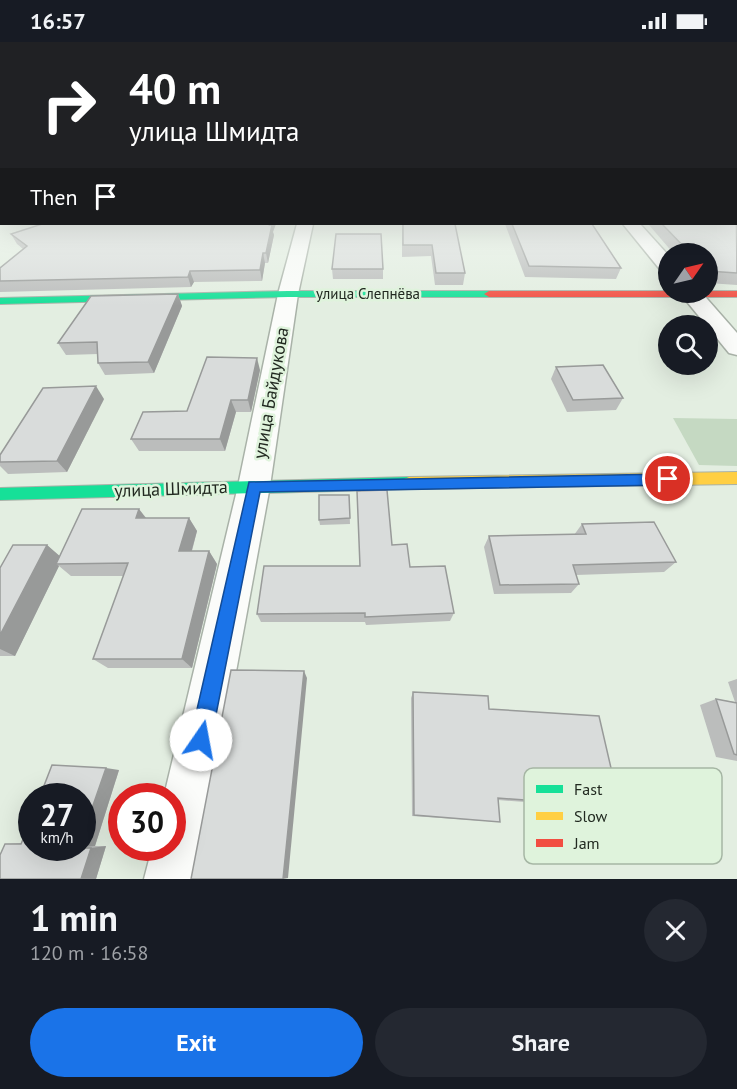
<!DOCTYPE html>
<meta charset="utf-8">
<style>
:root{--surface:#171b24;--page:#242831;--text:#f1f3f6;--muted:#9ea1a6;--accent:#1a73e8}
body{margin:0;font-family:"PT Sans",sans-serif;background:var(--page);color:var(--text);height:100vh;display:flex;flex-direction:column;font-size:22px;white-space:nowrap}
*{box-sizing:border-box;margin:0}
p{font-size:20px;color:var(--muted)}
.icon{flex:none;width:33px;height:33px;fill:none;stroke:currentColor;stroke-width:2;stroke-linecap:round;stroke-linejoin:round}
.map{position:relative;height:837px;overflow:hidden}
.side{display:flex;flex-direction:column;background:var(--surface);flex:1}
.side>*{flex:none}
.hud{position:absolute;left:0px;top:0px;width:738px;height:183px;box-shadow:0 6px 24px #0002;background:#202124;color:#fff;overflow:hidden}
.needle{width:39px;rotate:56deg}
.controls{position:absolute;left:658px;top:201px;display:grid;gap:12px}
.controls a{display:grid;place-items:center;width:60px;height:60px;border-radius:50%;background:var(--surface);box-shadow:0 6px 24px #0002;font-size:30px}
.speed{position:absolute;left:18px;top:741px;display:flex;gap:12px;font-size:30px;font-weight:700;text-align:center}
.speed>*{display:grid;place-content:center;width:78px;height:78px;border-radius:50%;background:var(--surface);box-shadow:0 6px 24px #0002;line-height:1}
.speed small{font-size:15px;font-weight:400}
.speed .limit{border:9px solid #d22;background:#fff;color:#111}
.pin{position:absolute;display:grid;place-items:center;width:51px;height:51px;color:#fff;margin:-26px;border:3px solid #fff;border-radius:50%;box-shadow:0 2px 6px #0007}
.me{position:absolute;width:66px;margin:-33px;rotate:12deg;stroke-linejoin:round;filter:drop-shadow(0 0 4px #0008)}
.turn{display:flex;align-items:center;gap:21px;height:126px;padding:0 30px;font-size:27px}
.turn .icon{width:78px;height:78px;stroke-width:2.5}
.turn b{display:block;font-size:42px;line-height:51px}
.then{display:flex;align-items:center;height:57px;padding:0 30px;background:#0003;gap:12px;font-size:22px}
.round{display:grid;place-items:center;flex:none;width:63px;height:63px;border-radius:32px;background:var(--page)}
.summary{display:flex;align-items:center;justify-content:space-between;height:102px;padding:0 30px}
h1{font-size:36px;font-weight:700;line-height:45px}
.action{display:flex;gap:12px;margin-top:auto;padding:12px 30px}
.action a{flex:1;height:69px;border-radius:36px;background:var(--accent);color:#fff;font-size:24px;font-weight:700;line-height:69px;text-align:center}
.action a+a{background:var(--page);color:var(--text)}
.status{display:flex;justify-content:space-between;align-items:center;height:42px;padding:0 30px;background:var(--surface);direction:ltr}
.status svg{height:16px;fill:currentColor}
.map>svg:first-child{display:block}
.green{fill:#c5d9c2}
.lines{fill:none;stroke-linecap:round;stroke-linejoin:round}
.street-casing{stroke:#a9b2a8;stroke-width:3}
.fast-casing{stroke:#a9b2a8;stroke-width:2}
.slow-casing{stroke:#a9b2a8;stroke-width:2}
.jam-casing{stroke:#a9b2a8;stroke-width:2}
.street{fill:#fbfcfa;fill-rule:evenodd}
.fast{fill:#16e098;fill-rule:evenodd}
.slow{fill:#ffcf43;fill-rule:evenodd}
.jam{fill:#f24e42;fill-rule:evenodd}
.wall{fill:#bbbdbc}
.shaded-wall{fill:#989a99}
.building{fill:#d9dcdb;stroke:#989a99;stroke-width:1.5}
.route{fill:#1a73e8;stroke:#114b97;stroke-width:1.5}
.labels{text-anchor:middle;stroke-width:5;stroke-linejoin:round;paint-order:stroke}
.far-street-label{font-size:15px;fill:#212920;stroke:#dff3dc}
.street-label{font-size:18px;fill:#212920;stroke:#dff3dc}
.key{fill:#dff3dc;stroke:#a6b6a4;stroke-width:1.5}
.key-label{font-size:16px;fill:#212920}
</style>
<div class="status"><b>16:57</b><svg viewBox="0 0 49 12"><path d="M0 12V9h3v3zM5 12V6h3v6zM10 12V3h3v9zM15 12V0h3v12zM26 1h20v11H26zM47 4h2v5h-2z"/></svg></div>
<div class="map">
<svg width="737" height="837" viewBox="0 0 737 837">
<rect width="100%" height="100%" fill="#e3eee1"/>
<polygon class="green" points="673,376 737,377 737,424 699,423"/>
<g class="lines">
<defs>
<g id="street">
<polygon points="297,182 313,182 298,252 270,444 198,837 144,837 152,806 172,806 172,754 164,754 238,444 278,252"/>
<polygon points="623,182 640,182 669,214 669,232 662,230"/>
<polygon points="679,250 701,250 737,291 737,313 729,311"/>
</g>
<g id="fast">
<polygon points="288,249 489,249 494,252 489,255 288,255 0,262 0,256"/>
<polygon points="409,435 414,437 416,441 414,445 409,447 0,458 0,446"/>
</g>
<g id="slow">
<rect x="0" y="151" width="2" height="4"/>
<polygon points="737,430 737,442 409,447 404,445 402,441 404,437 409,435"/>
</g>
<polygon id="jam" points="669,249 737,249 737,255 489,255 484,252 489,249"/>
</defs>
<use href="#street" class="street-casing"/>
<use href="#fast" class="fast-casing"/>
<use href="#slow" class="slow-casing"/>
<use href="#jam" class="jam-casing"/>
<use href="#street" class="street"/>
<use href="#fast" class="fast"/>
<use href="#slow" class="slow"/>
<use href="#jam" class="jam"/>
</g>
<g class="wall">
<polygon points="737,147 737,243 708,241 708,212 674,212 649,183 645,182 736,182"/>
<polygon points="402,182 455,182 465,231 463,243 435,243 431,214 402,215"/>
<polygon points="505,182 592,182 621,226 616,237 525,235"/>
<polygon points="273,190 274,193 268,221 265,221 262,239 194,240 191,245 0,250 0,226 23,207 17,202 11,192"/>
<polygon points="332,227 383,227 383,237 333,237"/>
<polygon points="178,252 182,264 154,331 105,333 98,321 98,312 66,313 58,301"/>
<polygon points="556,325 623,356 616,368 567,370 551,337"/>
<polygon points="260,328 251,370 236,370 225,409 139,409 131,397 187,369"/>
<polygon points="104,357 67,430 8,432 0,424 0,413"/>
<polygon points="349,453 350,482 320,483 319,478"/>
<polygon points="146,476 189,476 197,489 192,509 209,509 217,522 192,626 108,626 93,617 124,534 71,534 59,524 15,614 0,614 0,526 47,503 59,514"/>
<polygon points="582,482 676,520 664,530 576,533 579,542 571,551 494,552 484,505 489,494 574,493"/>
<polygon points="392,503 410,525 454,571 450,579 366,583 365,580 261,580 257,572 360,524"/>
<polygon points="737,637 737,719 716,715 700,663 716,657 735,660 728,640"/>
<polygon points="413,650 620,765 607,766 498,758 500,780 412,774 411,656"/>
<polygon points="119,728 95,804 106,804 96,837 0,837 5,802 21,801 82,806 82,754"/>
</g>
<g class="shaded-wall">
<polygon points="271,182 276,182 273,190 274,193 268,221 266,211"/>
<polygon points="263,211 265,221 262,239 260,228"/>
<polygon points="190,229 194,240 191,245 188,235"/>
<polygon points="178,252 182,264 154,331 148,320"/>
<polygon points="257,316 260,328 251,370 248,358"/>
<polygon points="96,344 104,357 67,430 57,419"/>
<polygon points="231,358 236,370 225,409 220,397"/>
<polygon points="139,467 150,481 136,476"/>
<polygon points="189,476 197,489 188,522 179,509"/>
<polygon points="47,503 62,516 56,522 59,524 15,614 0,607 0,593"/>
<polygon points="209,509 217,522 192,626 182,617"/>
<polygon points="304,629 307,636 288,836 283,837"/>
<polygon points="106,726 119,728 95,804 82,805 82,795"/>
<polygon points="106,804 96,837 81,837 91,806"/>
</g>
<g class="building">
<polygon points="736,147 737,231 708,229 708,212 691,212 662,182 736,182"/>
<polygon points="42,182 271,182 270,183 272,183 266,211 263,211 260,228 190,229 188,235 0,239 0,226 27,204 11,192"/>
<polygon points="403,182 455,182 465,231 436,231 432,203 403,203"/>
<polygon points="512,182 592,182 621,226 529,224"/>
<polygon points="336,192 381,192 383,227 332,227"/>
<polygon points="178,252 148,320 98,321 97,300 58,301 91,254"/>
<polygon points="207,315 257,316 248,358 231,358 220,397 131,397 143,370 187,369"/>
<polygon points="603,323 623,356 573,358 556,325"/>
<polygon points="96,344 57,419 0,420 0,413 43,346"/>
<polygon points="387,448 392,503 407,502 410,525 445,524 454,571 365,575 365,571 257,572 264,524 360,524 357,449"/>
<polygon points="319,453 349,453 350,476 319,478"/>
<polygon points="82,467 139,467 136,476 189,476 179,509 209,509 182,617 93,617 128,521 56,522"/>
<polygon points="654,480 676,520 573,523 579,542 500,543 489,494 586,492 582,482"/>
<polygon points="13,503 47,503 0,593 0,526"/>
<polygon points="231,628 304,629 283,837 191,837"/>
<polygon points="413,650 488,654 489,667 599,674 620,765 498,756 500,780 414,773"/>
<polygon points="716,657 737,661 737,713 734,712"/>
<polygon points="52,723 106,726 82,795 82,754 40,754"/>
<polygon points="32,776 32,806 91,806 81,837 0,837 0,813 5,802 21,802"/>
</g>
<linearGradient id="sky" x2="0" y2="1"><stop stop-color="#8db9cc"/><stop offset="0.56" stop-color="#f2f7f2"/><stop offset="1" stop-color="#f2f7f2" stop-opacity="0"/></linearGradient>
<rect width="737" height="264" fill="url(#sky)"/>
<polygon class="route" points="668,432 673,433 675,437 673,441 668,443 260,450 211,698 208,706 201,709 193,706 190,698 249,440"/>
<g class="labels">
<g class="far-street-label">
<text x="368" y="257">улица Слепнёва</text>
</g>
<g class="street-label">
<text transform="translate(271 351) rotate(-80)" y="6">улица Байдукова</text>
<text transform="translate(171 447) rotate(-2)" y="6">улица Шмидта</text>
</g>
</g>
<rect x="524" y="726" width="198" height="96" rx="9" class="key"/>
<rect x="536" y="743" width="27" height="8" fill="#16e098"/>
<rect x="536" y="770" width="27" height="8" fill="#ffcf43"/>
<rect x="536" y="797" width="27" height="8" fill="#f24e42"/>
<g class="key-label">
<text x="574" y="753">Fast</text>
<text x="574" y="780">Slow</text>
<text x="574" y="807">Jam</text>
</g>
</svg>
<div class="controls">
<a><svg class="needle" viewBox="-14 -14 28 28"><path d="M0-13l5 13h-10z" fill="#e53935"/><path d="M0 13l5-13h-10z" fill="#9ea1a6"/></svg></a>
<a><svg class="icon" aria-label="search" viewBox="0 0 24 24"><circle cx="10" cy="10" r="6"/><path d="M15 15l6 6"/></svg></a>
</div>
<div class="speed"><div>27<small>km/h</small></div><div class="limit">30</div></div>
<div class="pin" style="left:668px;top:437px;background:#d93025"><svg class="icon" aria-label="arrive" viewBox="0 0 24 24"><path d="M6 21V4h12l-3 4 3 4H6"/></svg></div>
<svg class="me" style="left:201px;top:698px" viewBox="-20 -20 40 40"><circle r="19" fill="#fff"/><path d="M0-13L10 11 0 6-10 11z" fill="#1a73e8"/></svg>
<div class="hud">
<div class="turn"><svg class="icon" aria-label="right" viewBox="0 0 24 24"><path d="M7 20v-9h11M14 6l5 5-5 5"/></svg><div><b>40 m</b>улица Шмидта</div></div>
<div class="then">Then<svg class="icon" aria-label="arrive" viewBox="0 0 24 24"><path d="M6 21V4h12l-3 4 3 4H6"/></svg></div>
</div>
</div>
<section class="side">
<div class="summary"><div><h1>1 min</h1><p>120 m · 16:58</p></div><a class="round"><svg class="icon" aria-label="close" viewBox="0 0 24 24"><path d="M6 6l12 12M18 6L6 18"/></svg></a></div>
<div class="action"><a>Exit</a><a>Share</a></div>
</section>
